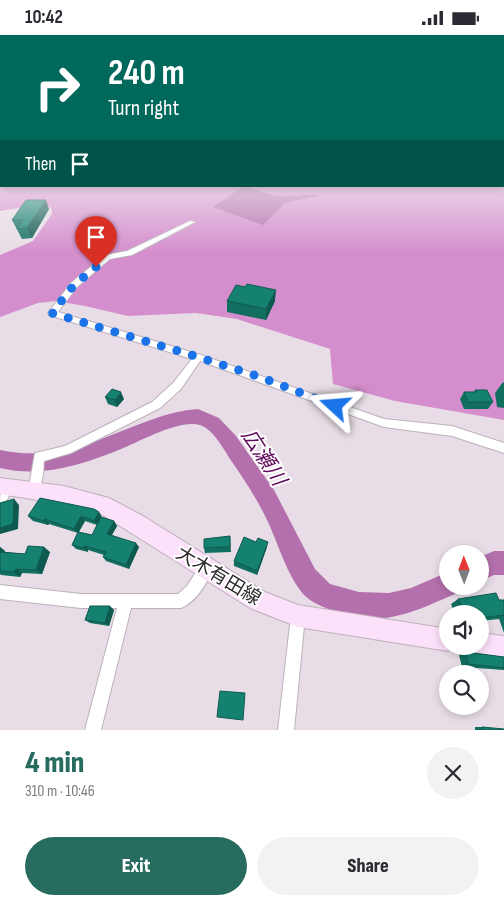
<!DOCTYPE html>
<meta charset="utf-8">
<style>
:root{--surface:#fff;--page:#f2f2f3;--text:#2b2b33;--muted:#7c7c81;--accent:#276c5f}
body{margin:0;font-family:"Sofia Sans Condensed","Noto Sans JP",sans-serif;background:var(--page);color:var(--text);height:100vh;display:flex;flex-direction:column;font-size:19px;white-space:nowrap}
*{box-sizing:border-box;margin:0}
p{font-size:16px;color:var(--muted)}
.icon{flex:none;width:28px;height:28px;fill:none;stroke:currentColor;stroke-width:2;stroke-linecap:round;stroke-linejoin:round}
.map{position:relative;height:695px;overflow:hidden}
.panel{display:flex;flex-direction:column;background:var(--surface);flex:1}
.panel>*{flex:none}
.banner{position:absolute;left:0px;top:0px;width:505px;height:152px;box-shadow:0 2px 8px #0003;background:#00695c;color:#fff;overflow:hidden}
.needle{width:32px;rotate:359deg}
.controls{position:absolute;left:439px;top:510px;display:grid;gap:10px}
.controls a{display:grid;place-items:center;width:50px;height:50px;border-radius:50%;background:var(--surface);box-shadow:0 2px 8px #0003;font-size:25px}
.pin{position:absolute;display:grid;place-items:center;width:42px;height:42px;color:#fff;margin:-51px -21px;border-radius:50% 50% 50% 0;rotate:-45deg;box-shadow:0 0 5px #0007}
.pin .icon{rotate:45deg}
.me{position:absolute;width:55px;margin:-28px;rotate:289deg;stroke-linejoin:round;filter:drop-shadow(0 0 4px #0008)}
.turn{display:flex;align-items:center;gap:18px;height:105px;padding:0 25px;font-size:22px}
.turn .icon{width:65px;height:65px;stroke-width:2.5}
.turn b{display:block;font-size:35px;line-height:42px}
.then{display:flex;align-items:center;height:48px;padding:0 25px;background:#0003;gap:10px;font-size:19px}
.round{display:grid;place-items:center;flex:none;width:52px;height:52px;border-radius:26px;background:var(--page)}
.overview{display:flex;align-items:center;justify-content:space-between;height:85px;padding:0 25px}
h1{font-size:30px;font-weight:800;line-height:38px;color:var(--accent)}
.primary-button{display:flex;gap:10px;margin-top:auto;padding:10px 25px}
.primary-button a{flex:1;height:58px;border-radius:30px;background:var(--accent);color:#fff;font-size:20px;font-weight:800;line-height:58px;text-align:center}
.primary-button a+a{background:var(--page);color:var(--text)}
.status{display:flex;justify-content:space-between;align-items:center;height:35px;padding:0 25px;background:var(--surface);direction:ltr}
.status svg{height:14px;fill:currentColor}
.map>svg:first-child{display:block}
.forest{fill:#d58ecd}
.water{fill:#b470ad}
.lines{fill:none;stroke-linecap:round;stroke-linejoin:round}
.river{fill:#b470ad;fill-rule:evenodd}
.minor-casing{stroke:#bcb1ba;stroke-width:2}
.secondary-casing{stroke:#bcb1ba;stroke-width:2}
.minor{fill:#fff;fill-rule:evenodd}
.secondary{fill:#fde0fa;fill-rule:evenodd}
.wall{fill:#126f60;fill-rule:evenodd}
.shaded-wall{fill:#0f5a4e}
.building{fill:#158170;stroke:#0f5a4e}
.route{stroke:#1a73e8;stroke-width:9;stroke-dasharray:0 16.2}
.labels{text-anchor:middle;stroke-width:4;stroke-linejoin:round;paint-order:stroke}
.near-street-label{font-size:19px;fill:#2d292c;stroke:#fff}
.near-water-label{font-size:21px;font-style:italic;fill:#610b5d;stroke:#fff}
</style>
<div class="status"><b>10:42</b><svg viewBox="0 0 49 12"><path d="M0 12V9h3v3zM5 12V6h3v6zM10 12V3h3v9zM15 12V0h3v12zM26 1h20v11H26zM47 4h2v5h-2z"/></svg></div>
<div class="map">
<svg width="504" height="695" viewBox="0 0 504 695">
<rect width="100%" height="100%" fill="#e8dde6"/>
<polygon class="forest" points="0,120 1,151 71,152 504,151 504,120 504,385 395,366 333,349 330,314 237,284 196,278 128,281 85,271 56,266 38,268 0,282 0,220 33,206 52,179 51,172 31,171 0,176"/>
<polygon class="water" points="244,151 276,161 322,160 285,168 263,190 213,172"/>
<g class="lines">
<g class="river">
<path d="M 198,374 L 219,383 L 236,401 L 274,455 L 315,534 L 330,549 L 359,557 L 389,558 L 411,553 L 448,537 L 448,551 L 459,551 L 457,558 C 414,577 381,594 334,576 C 323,572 312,568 304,560 C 286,539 279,510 267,485 C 257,464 244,444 230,424 C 223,413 213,394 200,390 C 179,384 141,406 121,414 C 82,430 42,443 0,433 L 0,415 C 38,423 74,416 109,401 C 138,390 167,376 198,374 Z"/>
<polygon points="494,516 504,516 504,540 494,540 480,546 480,522"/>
</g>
<defs>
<g id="minor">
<path d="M 190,186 L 195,187 L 132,220 L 110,224 L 77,252 L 58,277 L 201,320 L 384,384 L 452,391 L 504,408 L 504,418 L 452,401 L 384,392 L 200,326 L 181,354 L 160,373 L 71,418 L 44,426 C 43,439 44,455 29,461 L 25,459 L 23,455 L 30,446 L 35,418 L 65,411 L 152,367 L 173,348 L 192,324 L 49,280 L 48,278 L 71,248 L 105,220 L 127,216 Z"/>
<path d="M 8,446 L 12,448 L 14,452 L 4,470 L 0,472 C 0,462 0,450 8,446 Z"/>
<path d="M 206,527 L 211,529 L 213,534 C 207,548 196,567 181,573 L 131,573 L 101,695 L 85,695 L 117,573 L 81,573 L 0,564 L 0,550 L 81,559 L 178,559 L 187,551 L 201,529 Z"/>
<polygon points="298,574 303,576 305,581 294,695 278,695 291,581 293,576"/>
</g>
<g id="secondary">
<polygon points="0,443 64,451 109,463 143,481 265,557 298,570 448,594 448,611 457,611 448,616 298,592 250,573 98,477 64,469 0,459"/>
<polygon points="480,598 504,601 504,623 480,620 472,617 470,611 480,611"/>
</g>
</defs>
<use href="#minor" class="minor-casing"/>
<use href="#secondary" class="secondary-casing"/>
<use href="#minor" class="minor"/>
<use href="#secondary" class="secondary"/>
</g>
<g class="wall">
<polygon points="49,174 32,203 22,204 12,185"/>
<polygon points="245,252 275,266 266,285 227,277 227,266"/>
<polygon points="503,347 504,348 504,373 497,372 495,358"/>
<polygon points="475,355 493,367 488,374 464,374 460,364 464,357 474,357"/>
<polygon points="105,362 124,364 117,372 108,369"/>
<path d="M 28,481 L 102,482 L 114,486 L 117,491 L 112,500 L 139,512 L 129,534 L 106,526 L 103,522 L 104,520 L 88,515 L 88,517 L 76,514 L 72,510 L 78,498 L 49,489 L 48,490 L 33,486 ZM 85,486 L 97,490 L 92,500 L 79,497 Z"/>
<polygon points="230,501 231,517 205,518 204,513"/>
<polygon points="0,512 5,516 5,517 25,519 50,517 42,539 22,538 20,542 1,540 0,539"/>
<polygon points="267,512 257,540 234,531 234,526"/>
<polygon points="458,564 504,565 504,598 499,584 480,586 480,579 455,579 451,569"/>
<polygon points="114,575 109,591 90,588 85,585"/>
<polygon points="466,617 504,622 504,635 462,632 459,620"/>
<polygon points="475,692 482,692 504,695 475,695"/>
</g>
<g class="shaded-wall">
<polygon points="46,165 49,174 32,203 27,193"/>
<polygon points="276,255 275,266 266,285 266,274"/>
<polygon points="121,357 124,364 117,372 115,365"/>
<polygon points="14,464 19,470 18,494 0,499 0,493"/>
<polygon points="99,477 102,482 98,490 94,486"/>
<polygon points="81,481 85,486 78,498 74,494"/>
<polygon points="45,484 49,489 48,490 44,486"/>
<polygon points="114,486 117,491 110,503 107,499"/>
<polygon points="268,507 267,512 257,540 257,536"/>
<polygon points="136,508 139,512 129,534 126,530"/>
<polygon points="85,511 88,515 88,517 84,513"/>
<polygon points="0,512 5,516 4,521 0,518"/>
<polygon points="44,512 50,517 42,539 36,535"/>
<polygon points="16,534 22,538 20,542 14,537"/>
<polygon points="110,571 114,575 109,591 105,588"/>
</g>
<g class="building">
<polygon points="26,165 46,165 27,193 17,194 22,185 12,185"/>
<polygon points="247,249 276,255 266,274 227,266 236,250 245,252"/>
<polygon points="112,354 121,357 115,365 105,362"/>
<polygon points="475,355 487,355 493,367 468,367 464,357 476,357"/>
<polygon points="40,463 94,474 99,477 94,486 81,481 74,494 45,484 44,486 28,481"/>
<polygon points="14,464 13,489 0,493 0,468"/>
<polygon points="101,482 114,486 107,499 136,508 126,530 103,522 106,517 85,511 84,513 72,510 78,497 92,500"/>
<polygon points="230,501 230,512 204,513 204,504"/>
<polygon points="244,502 256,507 258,503 268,507 257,536 234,526"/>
<polygon points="28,511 44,512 36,535 16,534 14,537 0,536 0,517 25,519"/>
<polygon points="496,558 499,565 504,565 504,580 480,583 480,579 465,579 458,564"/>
<polygon points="90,571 110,571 105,588 85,585"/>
<polygon points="466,617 504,622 504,633 468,629"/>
<polygon points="220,656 245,658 243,685 217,682"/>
<polygon points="482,692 504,694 504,695 483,695"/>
</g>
<linearGradient id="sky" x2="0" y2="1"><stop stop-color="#9399d0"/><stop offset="0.55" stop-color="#f5f0f4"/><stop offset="1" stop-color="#f5f0f4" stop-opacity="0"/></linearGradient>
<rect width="504" height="218" fill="url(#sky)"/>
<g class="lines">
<polyline class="route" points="96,232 74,250 52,278 198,322 260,342 335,371"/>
</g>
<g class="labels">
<g class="near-street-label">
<text transform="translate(219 540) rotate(31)" y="7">大木有田線</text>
</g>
<g class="near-water-label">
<text transform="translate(264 422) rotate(57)" y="7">広瀬川</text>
</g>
</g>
</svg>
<div class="controls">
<a><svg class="needle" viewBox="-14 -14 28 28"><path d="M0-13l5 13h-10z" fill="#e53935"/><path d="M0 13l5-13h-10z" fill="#7c7c81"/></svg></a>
<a><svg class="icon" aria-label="sound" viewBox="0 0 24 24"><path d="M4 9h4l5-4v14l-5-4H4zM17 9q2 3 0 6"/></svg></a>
<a><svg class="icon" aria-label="search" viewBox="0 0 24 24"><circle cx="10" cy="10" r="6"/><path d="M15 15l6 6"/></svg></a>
</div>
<div class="pin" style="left:96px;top:232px;background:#d93025"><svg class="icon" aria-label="arrive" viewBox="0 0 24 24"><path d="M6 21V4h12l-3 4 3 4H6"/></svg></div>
<svg class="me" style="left:335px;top:371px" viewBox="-20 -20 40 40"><path d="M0-17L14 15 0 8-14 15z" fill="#1a73e8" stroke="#fff" stroke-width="4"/></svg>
<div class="banner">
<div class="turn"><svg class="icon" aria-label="right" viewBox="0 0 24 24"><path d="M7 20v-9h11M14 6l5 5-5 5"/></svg><div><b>240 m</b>Turn right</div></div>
<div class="then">Then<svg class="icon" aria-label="arrive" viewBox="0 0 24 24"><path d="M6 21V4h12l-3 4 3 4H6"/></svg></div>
</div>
</div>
<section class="panel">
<div class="overview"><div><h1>4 min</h1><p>310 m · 10:46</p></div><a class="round"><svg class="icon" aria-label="close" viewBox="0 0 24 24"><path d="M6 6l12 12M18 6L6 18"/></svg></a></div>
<div class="primary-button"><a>Exit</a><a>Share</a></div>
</section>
